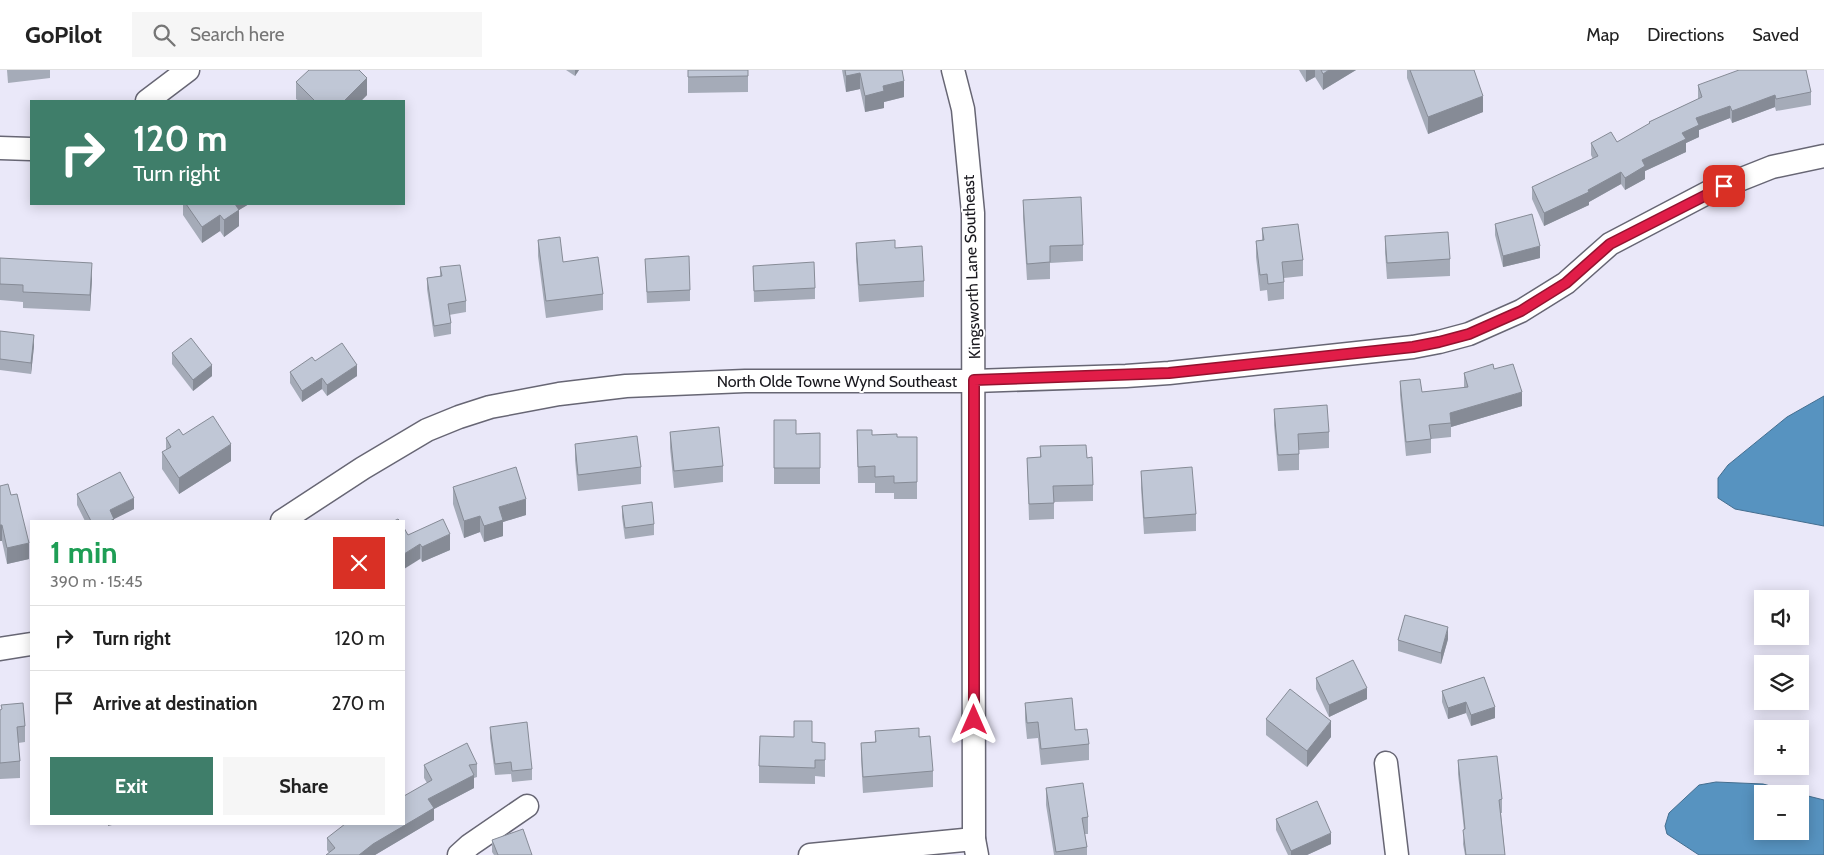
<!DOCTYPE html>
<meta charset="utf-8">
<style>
:root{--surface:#fff;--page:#f6f6f6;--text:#222;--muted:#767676;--line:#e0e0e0;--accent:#3f7e6a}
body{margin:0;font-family:Cabin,sans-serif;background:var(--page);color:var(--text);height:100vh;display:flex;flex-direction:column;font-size:19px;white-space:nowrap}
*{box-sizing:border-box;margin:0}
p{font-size:16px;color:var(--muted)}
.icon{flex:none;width:28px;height:28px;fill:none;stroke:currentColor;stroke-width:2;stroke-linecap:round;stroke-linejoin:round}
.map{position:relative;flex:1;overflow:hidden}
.panel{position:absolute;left:30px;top:450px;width:375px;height:305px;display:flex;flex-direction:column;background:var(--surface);border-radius:0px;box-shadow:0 2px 12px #0003}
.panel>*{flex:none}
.guide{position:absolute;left:30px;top:30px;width:375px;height:105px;border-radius:0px;box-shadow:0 2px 12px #0003;background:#3f7e6a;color:#fff;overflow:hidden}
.fabs{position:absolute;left:1754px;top:520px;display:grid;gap:10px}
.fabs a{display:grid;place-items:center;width:55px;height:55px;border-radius:0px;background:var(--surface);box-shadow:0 2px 12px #0003;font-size:25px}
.pin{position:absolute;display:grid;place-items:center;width:42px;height:42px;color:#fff;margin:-21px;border-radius:10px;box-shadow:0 2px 8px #0006}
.me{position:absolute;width:55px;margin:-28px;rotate:0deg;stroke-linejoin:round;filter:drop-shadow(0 0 4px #0008)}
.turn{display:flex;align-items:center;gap:18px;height:105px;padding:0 20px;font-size:22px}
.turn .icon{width:65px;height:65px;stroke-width:2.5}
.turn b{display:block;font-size:35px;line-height:42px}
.round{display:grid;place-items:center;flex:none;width:52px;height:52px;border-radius:0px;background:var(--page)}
.overview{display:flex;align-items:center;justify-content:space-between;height:85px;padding:0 20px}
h1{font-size:30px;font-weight:800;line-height:38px;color:#1e9e55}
.button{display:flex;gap:10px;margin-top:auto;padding:10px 20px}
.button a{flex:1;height:58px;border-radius:0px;background:var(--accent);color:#fff;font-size:20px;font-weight:800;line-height:58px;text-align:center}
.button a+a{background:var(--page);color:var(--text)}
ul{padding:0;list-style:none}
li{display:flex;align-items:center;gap:15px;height:65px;padding:0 20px;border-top:1px solid var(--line)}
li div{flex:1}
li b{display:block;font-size:19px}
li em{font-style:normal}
header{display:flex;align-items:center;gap:30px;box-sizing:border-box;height:70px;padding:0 25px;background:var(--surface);border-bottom:1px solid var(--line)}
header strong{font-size:24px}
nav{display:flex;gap:28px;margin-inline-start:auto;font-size:18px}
.search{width:350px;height:45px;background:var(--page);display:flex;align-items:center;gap:12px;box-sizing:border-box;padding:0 18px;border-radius:0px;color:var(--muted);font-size:19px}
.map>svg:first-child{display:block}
.water{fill:#5793c0;stroke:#446e8f}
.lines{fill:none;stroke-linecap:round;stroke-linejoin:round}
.minor-casing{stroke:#676674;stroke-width:25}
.minor{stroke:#fff;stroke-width:22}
.wall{fill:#a5abb8}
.shaded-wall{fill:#868b96}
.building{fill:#c0c7d6;stroke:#868b96}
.route-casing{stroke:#92132f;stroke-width:12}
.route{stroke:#e11d48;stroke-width:9}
.labels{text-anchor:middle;stroke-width:4;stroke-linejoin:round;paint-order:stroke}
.street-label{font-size:16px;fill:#19181e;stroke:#fff}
</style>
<header>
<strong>GoPilot</strong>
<div class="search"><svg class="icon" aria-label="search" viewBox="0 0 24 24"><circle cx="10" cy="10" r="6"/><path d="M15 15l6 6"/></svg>Search here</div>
<nav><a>Map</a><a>Directions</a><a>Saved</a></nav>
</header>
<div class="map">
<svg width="1824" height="785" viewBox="0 0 1824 785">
<rect width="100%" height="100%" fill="#eae8f9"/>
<g class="water">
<polygon points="1824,326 1824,456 1735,439 1718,428 1718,408 1728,395 1787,347"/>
<polygon points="1716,712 1763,714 1800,724 1762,724 1762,761 1800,761 1800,724 1824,730 1824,785 1699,785 1667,764 1665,756 1669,743 1699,715"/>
</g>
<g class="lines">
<defs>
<g id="minor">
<polyline points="953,0 963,39 973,143 974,769 977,785"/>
<polyline points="147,31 188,0"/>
<polyline points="0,78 31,79"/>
<polyline points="282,451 363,398 427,360 459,347 490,337 559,324 626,316 745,311 974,311 1126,306 1169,303 1413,277 1439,272 1469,264 1521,241 1566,213 1610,174 1709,122 1772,97 1824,86"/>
<polyline points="0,579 31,574"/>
<polyline points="1386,693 1397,785"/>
<polyline points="459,785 470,775 527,736"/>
<polyline points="810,785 974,769"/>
</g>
</defs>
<use href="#minor" class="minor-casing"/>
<use href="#minor" class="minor"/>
</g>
<g class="wall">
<polygon points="7,0 50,0 50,8 8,13"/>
<polygon points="566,0 579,0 575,6"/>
<polygon points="688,0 748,0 748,22 688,23"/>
<polygon points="842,0 902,0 904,27 884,32 884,38 865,42 860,19 846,22"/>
<polygon points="1299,0 1356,0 1323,20 1315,7 1306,12"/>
<polygon points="1407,0 1474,0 1483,42 1428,64 1407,8"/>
<polygon points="296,12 367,25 361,31 299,31 296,29"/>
<polygon points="1698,15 1811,22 1811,35 1776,41 1775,37 1732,53 1730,48 1699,60 1699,67 1686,73 1686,82 1645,101 1645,109 1625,120 1621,114 1589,132 1589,135 1544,156 1532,129 1532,117 1593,89 1591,85 1591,73 1617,72 1649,54 1649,52 1698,29"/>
<polygon points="1023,130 1083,175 1083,191 1050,193 1050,209 1027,210 1023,147"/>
<polygon points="183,134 249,134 239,140 239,156 224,167 220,161 202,173 183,145"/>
<polygon points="1495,154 1540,188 1503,197 1495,165"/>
<polygon points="1262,158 1303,190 1303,206 1284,208 1284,229 1268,231 1267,220 1260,221 1256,187 1256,171 1262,170"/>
<polygon points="1385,166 1450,189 1450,206 1387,209 1385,182"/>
<polygon points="538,170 563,192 603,224 603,240 546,248 538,186"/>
<polygon points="856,173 895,178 924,211 924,227 859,232 856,189"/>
<polygon points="0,188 92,209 90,241 23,238 23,232 0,230"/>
<polygon points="645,189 690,220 690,231 647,233"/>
<polygon points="753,196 815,218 815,229 754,232"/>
<polygon points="440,197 466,231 466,242 449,245 451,253 451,264 434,267 427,219 427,208 440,206"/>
<polygon points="0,261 34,276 31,304 0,300"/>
<polygon points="172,283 212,306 193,321 172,294"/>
<polygon points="315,291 357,306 327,326 322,319 302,332 290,313 290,302"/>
<polygon points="1494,299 1522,336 1451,357 1451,367 1431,369 1431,383 1406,386 1400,325 1400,311 1422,322 1464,318 1464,303"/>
<polygon points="1274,339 1329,362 1329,378 1299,380 1299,400 1278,401 1274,355"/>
<polygon points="774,350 796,364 820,363 820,414 774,414"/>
<polygon points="857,360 872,365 897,367 917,367 917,429 894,429 894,423 875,423 875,413 858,413"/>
<polygon points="670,362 723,396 723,412 674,418 670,378"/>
<polygon points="183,365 231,391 179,424 162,399 162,382 166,380 166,368"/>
<polygon points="575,374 641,397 641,414 578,421 575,390"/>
<polygon points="1040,376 1087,388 1093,415 1093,431 1054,432 1054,449 1029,450 1027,388 1040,387"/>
<polygon points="1141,401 1196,444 1196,461 1144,464 1141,418"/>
<polygon points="0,416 11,425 29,489 7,494 2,471"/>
<polygon points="453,417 526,445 503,452 503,466 484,472 480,462 464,468 453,434"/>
<polygon points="77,424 134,439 114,449 114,451 85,451 77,435"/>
<polygon points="622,436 654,454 654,465 625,469 622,447"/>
<polygon points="408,465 450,480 422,492"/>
<polygon points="1448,569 1441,594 1398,581 1398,570"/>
<polygon points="1484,607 1495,648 1471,656 1466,643 1448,649 1442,632 1442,621"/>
<polygon points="1316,608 1367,629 1329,647 1316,619"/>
<polygon points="1025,633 1089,674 1089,690 1041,695 1038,668 1027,669 1025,649"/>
<polygon points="0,640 25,656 25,672 18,673 20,691 20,708 0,709"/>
<polygon points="1266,649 1331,667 1307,697 1266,665"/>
<polygon points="490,657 532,699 532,710 512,712 511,704 495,705 490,668"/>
<polygon points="875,661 919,667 933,701 933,717 863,723 861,689 861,673 875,672"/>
<polygon points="794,667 812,672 825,673 825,707 815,706 815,714 759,713 759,696"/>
<polygon points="1458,690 1502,729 1502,743 1501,743 1505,785 1465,785 1463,774 1464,760 1458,704"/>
<polygon points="477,694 477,707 474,708 474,718 434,739 434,750 375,785 326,785 329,783 327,780 327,768 404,754 427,713 424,708 424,695"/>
<polygon points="1046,718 1088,747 1088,764 1085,764 1087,777 1087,785 1054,785 1046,735"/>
<polygon points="1276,749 1331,774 1307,785 1288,785 1276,760"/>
<polygon points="492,770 532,785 494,785 492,782"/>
</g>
<g class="shaded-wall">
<polygon points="575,0 579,0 575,6"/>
<polygon points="1306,0 1315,0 1315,7 1306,12"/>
<polygon points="1329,0 1356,0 1323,20 1323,4"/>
<polygon points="860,3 860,19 846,22 846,6"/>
<polygon points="367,8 367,25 361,31 344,31"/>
<polygon points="904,11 904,27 884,32 884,38 865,42 865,26 883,16"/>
<polygon points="1775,25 1775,37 1732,53 1732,41"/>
<polygon points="1483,26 1483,42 1428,64 1428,47"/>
<polygon points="1730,36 1730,48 1699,60 1699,67 1686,73 1686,82 1645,101 1645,109 1625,120 1625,108 1642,90 1682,63 1696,48"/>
<polygon points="1621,102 1621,114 1589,132 1589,135 1544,156 1544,143 1588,120"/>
<polygon points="232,134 249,134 239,140 239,156 224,167 224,150"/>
<polygon points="220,145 220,161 202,173 202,157"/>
<polygon points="1540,176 1540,188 1503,197 1503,186"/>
<polygon points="92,193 92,209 90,241 90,225"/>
<polygon points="34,265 34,276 31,304 31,293"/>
<polygon points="212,295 212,306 193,321 193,310"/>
<polygon points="357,295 357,306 327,326 327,315"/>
<polygon points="322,308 322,319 302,332 302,321"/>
<polygon points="1522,322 1522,336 1451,357 1450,343"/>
<polygon points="231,374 231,391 179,424 179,408"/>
<polygon points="134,428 134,439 114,449 114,451 110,451 110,440"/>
<polygon points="526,429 526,445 503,452 503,466 484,472 484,456 499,437"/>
<polygon points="480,446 480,462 464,468 464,451"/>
<rect x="0" y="455" width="2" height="16"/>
<polygon points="450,464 450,480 422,492 422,477"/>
<polygon points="29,473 29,489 7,494 7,478"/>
<polygon points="420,474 420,489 404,499 404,484"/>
<polygon points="1448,557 1448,569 1441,594 1441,583"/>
<polygon points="1367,618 1367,629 1329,647 1329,635"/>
<polygon points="1466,632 1466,643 1448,649 1448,638"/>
<polygon points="1495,637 1495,648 1471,656 1471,645"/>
<polygon points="1331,651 1331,667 1307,697 1307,681"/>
<polygon points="474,705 474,718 434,739 434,750 375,785 359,785 428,729"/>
<polygon points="108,754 116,754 108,756"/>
<polygon points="1331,763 1331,774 1307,785 1291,785 1291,781"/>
</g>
<g class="building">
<polygon points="309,0 359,0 367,8 344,31 315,31 296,12"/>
<polygon points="688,0 748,0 748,6 688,7"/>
<polygon points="845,0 902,0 904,11 883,16 884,21 865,26 860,3 846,6"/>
<polygon points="1321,0 1329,0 1323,4"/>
<polygon points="1410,0 1474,0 1483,26 1428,47"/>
<polygon points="1739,0 1806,0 1811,22 1776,29 1775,25 1732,41 1730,36 1696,48 1699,55 1682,63 1686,69 1642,90 1645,96 1625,108 1621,102 1588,120 1589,122 1544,143 1532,117 1598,86 1591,73 1611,62 1617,72 1650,53 1649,52 1702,27 1698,15"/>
<polygon points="1081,127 1083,175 1050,176 1050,192 1027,194 1023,130"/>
<polygon points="186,134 235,134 239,140 224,150 220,145 202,157"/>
<polygon points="1532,144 1540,176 1503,186 1495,154"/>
<polygon points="1298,154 1303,190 1282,192 1284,212 1268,214 1267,204 1260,205 1256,171 1264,170 1262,158"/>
<polygon points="1448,162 1450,189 1387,193 1385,166"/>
<polygon points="560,167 563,192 598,187 603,224 546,231 538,170"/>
<polygon points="895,170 895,178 922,176 924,211 859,215 856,173"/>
<polygon points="689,186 690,220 647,222 645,189"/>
<polygon points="0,188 92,193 90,225 23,222 23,215 0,214"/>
<polygon points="814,192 815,218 754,221 753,196"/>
<polygon points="460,195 466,231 448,234 451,253 434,256 427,208 442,206 440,197"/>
<polygon points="0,261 34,265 31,293 0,289"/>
<polygon points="191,268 212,295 193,310 172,283"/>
<polygon points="342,273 357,295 327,315 322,308 302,321 290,302 312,287 315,291"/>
<polygon points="1493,294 1494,299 1513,294 1522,322 1450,343 1451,353 1429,355 1431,369 1406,372 1400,311 1420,309 1422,322 1468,317 1464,303"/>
<polygon points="1327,335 1329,362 1298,364 1299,384 1278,385 1274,339"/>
<polygon points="213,346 231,374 179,408 162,382 171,377 166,368 179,359 183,365"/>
<polygon points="774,350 796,350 796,364 820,363 820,398 774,398"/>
<polygon points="719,357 723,396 674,401 670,362"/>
<polygon points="857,360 872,360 872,365 897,364 897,367 917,367 917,412 894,413 894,406 875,407 875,396 858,397"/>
<polygon points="637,366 641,397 578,405 575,374"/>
<polygon points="1086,375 1087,388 1092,387 1093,415 1053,416 1054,433 1029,434 1027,388 1041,387 1040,376"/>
<polygon points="516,397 526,429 499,437 503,450 484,456 480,446 464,451 453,417"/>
<polygon points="1192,397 1196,444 1144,448 1141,401"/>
<polygon points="120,402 134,428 110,440 114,449 110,451 91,451 77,424"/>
<polygon points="8,414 11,425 17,424 29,473 7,478 2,455 0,455 0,416"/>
<polygon points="652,432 654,454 625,458 622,436"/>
<polygon points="398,449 400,451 394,451"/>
<polygon points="443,449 450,464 422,477 420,474 404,484 404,458 408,465"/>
<polygon points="1405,545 1448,557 1441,583 1398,570"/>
<polygon points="1353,590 1367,618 1329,635 1316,608"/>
<polygon points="1484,607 1495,637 1471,645 1466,632 1448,638 1442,621"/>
<polygon points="1290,619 1331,651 1307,681 1266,649"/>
<polygon points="1072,628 1075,660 1087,659 1089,674 1041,679 1038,652 1027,653 1025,633"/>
<polygon points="23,633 25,656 17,657 20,691 0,693 0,640 2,639 1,635"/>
<polygon points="794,651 812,651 812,672 825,673 825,690 815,690 815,698 759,696 760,666 794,667"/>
<polygon points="527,652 532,699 512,701 511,692 495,694 490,657"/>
<polygon points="919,658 919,667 930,666 933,701 863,707 861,673 876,672 875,661"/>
<polygon points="467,673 477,694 469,695 474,705 428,729 434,738 373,774 359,785 326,785 335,778 327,768 345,754 404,754 404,726 432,710 424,695"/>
<polygon points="1497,686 1502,729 1499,730 1505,785 1466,785 1463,760 1465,759 1458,690"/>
<polygon points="1083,713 1088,747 1082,748 1087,777 1056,782 1046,718"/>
<polygon points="1317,731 1331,763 1291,781 1276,749"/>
<polygon points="523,759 532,785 498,785 492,770"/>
</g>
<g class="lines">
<defs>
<polyline id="route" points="974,650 974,310 1169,303 1413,277 1439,272 1469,264 1521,241 1566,213 1610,174 1724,116"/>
</defs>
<use href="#route" class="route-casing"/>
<use href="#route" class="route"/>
</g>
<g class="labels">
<g class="street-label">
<text transform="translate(971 197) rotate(-92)" y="6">Kingsworth Lane Southeast</text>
<text x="837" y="317">North Olde Towne Wynd Southeast</text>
</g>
</g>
</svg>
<div class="fabs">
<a><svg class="icon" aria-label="sound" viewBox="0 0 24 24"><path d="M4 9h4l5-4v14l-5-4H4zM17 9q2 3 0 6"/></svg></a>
<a><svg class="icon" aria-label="layers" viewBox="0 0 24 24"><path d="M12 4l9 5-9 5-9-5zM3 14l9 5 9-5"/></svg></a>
<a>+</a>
<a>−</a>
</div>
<div class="pin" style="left:1724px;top:116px;background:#d93025"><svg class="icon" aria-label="arrive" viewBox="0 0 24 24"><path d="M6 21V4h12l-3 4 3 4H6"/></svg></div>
<svg class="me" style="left:974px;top:650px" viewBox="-20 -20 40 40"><path d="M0-17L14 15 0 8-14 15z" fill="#e11d48" stroke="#fff" stroke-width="4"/></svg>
<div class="guide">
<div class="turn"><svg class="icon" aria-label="right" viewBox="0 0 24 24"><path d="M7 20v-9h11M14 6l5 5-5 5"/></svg><div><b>120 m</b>Turn right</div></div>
</div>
<section class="panel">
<div class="overview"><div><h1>1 min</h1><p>390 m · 15:45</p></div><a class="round" style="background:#d93025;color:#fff"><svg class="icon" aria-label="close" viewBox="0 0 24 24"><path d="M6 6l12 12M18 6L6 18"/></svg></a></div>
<ul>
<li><svg class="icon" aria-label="right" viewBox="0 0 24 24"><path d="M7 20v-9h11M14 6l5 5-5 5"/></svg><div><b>Turn right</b></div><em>120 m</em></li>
<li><svg class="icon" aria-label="arrive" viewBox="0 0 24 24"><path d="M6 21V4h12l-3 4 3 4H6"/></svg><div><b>Arrive at destination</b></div><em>270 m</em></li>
</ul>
<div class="button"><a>Exit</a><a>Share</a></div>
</section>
</div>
